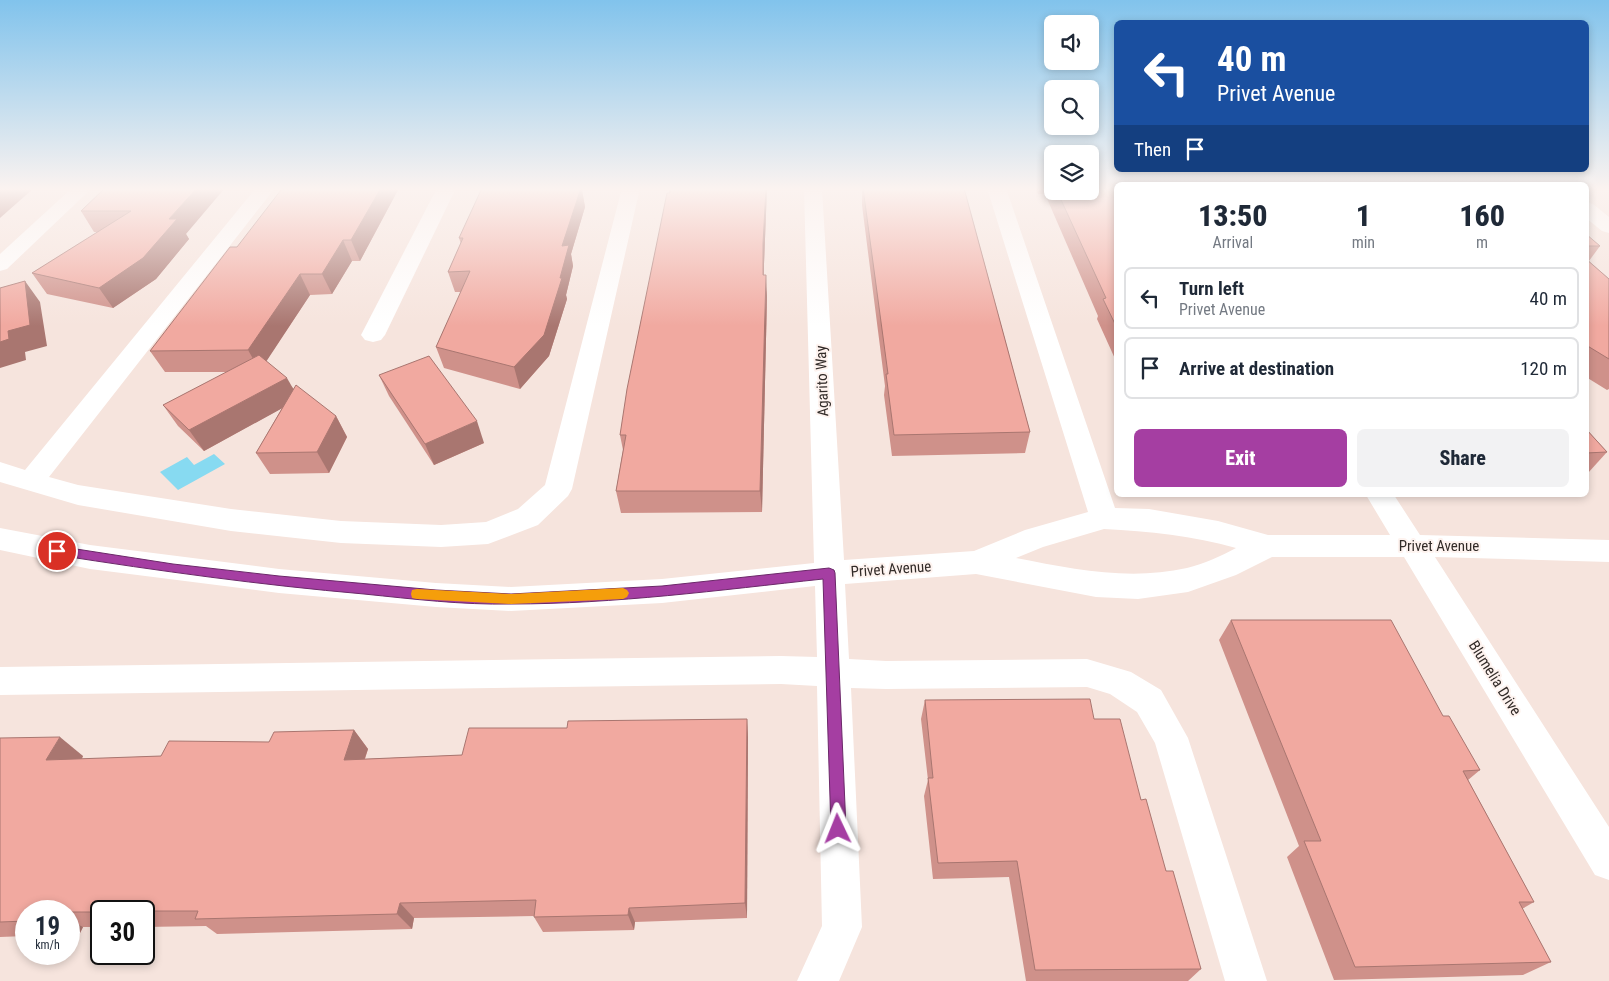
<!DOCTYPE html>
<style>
:root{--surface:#fff;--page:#f2f2f3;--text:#1f2937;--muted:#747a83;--line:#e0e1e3;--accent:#a53ea2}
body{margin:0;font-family:"Roboto Condensed",sans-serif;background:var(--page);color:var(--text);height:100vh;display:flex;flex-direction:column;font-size:19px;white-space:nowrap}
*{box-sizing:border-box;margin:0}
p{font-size:16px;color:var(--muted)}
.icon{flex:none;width:28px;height:28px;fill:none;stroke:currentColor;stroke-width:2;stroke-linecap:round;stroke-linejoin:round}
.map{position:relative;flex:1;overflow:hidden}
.details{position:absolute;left:1114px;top:182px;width:475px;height:315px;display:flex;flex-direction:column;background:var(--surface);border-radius:8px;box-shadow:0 2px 8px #0003}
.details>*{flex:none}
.banner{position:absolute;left:1114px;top:20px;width:475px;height:152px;border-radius:8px;box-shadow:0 2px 8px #0003;background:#1a4fa0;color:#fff;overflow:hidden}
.tools{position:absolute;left:1044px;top:15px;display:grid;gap:10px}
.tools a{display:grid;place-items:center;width:55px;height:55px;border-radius:8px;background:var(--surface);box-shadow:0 2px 8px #0003;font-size:25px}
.speed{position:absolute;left:15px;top:900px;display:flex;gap:10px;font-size:25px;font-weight:700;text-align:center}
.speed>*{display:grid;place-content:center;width:65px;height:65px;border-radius:50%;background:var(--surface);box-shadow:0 2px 8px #0003;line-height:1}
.speed small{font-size:12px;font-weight:400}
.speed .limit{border:2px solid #111;border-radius:8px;background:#fff;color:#111}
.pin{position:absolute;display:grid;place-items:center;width:42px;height:42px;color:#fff;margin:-21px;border:2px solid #fff;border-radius:50%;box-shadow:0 1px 5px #0007}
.me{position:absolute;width:55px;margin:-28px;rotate:358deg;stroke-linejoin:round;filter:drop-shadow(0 0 4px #0008)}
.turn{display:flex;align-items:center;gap:18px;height:105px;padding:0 20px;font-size:22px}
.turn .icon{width:65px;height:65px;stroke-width:2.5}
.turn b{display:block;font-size:35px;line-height:42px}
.then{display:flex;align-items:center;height:48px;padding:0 20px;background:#0003;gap:10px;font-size:19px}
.eta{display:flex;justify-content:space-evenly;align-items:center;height:85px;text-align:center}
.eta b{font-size:30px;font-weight:800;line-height:35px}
.cta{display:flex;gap:10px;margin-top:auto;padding:10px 20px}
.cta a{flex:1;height:58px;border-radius:8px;background:var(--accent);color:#fff;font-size:20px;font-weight:800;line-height:58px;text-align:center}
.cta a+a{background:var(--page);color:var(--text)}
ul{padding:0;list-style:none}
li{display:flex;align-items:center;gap:15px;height:62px;margin:0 10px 8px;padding:0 10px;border:2px solid var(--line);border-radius:8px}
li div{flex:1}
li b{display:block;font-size:19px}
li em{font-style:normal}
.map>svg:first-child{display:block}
.water{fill:#87daf1}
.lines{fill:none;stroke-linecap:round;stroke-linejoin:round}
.minor{fill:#fff;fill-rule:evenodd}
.wall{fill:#cf918a}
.shaded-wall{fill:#a97670}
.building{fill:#f1a9a0;stroke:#a97670}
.route{fill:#a53ea2;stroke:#6b2869}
.slow{fill:#f59e0b}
.labels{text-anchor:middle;stroke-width:4;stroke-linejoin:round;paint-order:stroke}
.street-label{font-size:15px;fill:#322b28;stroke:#fef3ef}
</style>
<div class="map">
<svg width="1609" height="981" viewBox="0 0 1609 981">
<rect width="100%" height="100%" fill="#f6e4dd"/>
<polygon class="water" points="214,454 225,464 178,490 160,472 187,457 194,465"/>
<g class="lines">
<g class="minor">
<polygon points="72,188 92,188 7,269 0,271 0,254"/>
<polygon points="256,188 275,188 49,477 78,485 231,509 341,521 441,525 486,522 518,509 545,485 622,188 640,188 572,489 568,496 538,525 488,544 441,547 341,543 231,531 78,505 0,482 0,462 25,470"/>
<polygon points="437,188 456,188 385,335 381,340 373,342 365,340 361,335"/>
<path d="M 804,188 L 822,188 L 844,560 L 974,551 L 1025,530 L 1088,512 L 987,188 L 1006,188 L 1115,508 L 1149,509 L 1218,521 L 1268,535 L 1390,535 L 1366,495 L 1394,495 L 1420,535 L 1609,540 L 1609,562 L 1435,557 L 1609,827 L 1609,880 L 1595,875 L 1404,557 L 1272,557 L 1236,575 L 1188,592 L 1138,599 L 1096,597 L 976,574 L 845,584 L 849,659 L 886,661 L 1087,659 L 1131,672 L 1161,690 L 1188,738 L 1267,981 L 1225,981 L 1155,743 L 1137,712 L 1110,694 L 1087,687 L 886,689 L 851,688 L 862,927 L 839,981 L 797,981 L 822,926 L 817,686 L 781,684 L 0,695 L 0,667 L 781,656 L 817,657 L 815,586 L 662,603 L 511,611 L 436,607 L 279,593 L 90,569 L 0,550 L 0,528 L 90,545 L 279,569 L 436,583 L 511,587 L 662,579 L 814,563 ZM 1104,529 C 1149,531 1193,536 1236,548 C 1221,556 1204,564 1187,568 C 1129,581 1073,569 1016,558 L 1043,547 Z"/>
<polygon points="1586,202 1593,204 1609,217 1609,233 1602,231 1586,218"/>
</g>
</g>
<g class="wall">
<polygon points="105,188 186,234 189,239 156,279 113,308 47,294 32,273 99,232 94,232 81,211"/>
<polygon points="399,188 360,261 352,261 332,294 310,295 266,361 294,389 336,416 347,437 329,473 270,474 256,453 282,408 204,451 178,426 163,405 228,372 165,372 150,351 237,247 290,189"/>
<polygon points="583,188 582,190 585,207 571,254 573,266 566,295 567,299 549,356 520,389 444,368 436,347 461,292 455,292 448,272 461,244 459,238"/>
<polygon points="670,188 767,188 764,264 764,275 767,296 762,512 621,513 616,491 623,450 620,435"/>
<polygon points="862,188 964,188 1030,432 1025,453 892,456 884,395 885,386 862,205"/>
<polygon points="1035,188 1052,188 1052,191 1090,191 1116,188 1116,361 1097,319 1098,316 1045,194 1038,194"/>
<polygon points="1586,234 1600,246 1589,261 1609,279 1609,389 1607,390 1586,377"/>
<polygon points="379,375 484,443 434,465 389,396"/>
<polygon points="1586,429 1607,452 1588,473 1586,473"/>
<polygon points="1231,620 1443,716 1480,770 1468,780 1534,902 1522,909 1551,962 1523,975 1334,980 1287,857 1299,846 1219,640"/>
<polygon points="925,700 1094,719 1141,800 1201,969 1188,981 1026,981 1009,877 933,879 924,796 928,780 921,719"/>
<polygon points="747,719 748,738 747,918 635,922 634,930 543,932 534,917 534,916 414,918 412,929 217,934 206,926 144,927 144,911 101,911 101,927 83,927 79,935 69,935 69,911 26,911 26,936 0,937 0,738 83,756 82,759 161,756 269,742 354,730 368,749 365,759 462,755 567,728"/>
</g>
<g class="shaded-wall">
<polygon points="0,188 34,188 0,218"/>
<polygon points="197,188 225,188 186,234 189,239 156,279 113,308 99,288 169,219"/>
<polygon points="381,188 399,188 360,261 351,240"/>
<polygon points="574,188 583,188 582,190 585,207 571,254 573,266 566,295 567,299 549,356 520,389 514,367 560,278 562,246"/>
<polygon points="766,188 767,188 764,264 764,296 763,244"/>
<polygon points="343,240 352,261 332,294 322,274"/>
<polygon points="300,274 310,295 260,371 248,350"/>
<polygon points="766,275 767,296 762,512 760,491"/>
<polygon points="25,281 40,302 47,346 25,352 26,360 0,368 0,342 8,331"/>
<polygon points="287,378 299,399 204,451 189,430"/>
<polygon points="336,416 347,437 329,473 317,452"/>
<polygon points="477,421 484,443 434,465 425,444"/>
<polygon points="747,719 748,738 747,918 745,903"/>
<polygon points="354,730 368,749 358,778 344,760"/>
<polygon points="60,737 83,756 71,778 46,760"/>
<polygon points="400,903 414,918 412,929 397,914"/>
<polygon points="629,908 635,922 634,930 628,915"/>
<polygon points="69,920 83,927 79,935 69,929"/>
</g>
<g class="building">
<polygon points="105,188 197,188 169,219 177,219 143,258 99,288 32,273 131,211 81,211"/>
<polygon points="291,188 381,188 351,240 343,240 322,274 300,274 248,350 150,351 230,247 237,247 281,190 290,189"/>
<polygon points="482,188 581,188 562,246 569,245 560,278 562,278 544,335 514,367 436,347 470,271 448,272 463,238 459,238"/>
<polygon points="670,188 766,188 763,244 763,275 766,275 760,491 616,491 626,435 620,435 627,389 667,193 670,193"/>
<polygon points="863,188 964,188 1030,432 894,435 886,374 888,374"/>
<polygon points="1090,188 1116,188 1116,326 1103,299 1106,298 1057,191 1090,191"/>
<polygon points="1586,234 1600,246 1586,246"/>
<polygon points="1586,259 1609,279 1609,359 1586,345"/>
<polygon points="25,281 30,325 8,331 9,339 0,342 0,288"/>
<polygon points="259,355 287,378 189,430 163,405"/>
<polygon points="429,356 477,421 425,444 379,375"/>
<polygon points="296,385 336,416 317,452 256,453"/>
<polygon points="1586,429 1607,452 1586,453"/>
<polygon points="1231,620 1391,620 1443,716 1449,716 1480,770 1463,771 1534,902 1519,902 1551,962 1355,967 1304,841 1321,841"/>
<polygon points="1090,699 1094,719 1120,719 1141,800 1146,799 1166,871 1173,871 1201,969 1035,970 1017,861 938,863 928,778 933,778 925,700"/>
<polygon points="747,719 745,903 629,908 628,915 534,917 536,900 400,903 397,914 195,919 198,911 101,911 101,912 69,912 69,911 26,911 26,921 0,922 0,738 60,737 46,760 161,756 169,741 269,742 274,732 354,730 344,760 462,755 469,728 567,728 568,721"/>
</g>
<linearGradient id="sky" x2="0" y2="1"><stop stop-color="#81c3ec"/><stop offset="0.58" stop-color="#fbf3f0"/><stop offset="1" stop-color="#fbf3f0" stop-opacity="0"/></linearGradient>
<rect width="1609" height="326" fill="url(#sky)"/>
<path class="route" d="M 57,546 L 173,564 L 279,576 L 436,590 L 511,594 L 662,586 L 829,568 L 834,570 L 835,573 L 846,829 L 844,835 L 838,837 L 833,835 L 831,829 L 823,579 C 720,590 615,604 511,604 C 462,605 413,599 364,594 C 261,585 159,571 57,555 L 53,554 L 51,551 L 53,547 Z"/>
<polygon class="slow" points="623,588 627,590 629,593 627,597 623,599 511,604 417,599 412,598 411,594 412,590 417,589 511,594"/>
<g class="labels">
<g class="street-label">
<text transform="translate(822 381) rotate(-92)" y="5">Agarito Way</text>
<text x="1439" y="551">Privet Avenue</text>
<text transform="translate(891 569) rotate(-4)" y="5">Privet Avenue</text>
<text transform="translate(1495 678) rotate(58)" y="5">Blumelia Drive</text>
</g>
</g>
</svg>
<div class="tools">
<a><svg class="icon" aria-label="sound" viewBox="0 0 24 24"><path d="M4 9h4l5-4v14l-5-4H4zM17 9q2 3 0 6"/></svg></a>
<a><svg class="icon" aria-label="search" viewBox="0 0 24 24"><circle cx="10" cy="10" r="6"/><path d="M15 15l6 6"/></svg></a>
<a><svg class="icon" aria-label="layers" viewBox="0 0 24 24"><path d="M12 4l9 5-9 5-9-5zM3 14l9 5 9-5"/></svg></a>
</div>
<div class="speed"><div>19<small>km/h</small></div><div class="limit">30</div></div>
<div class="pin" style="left:57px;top:551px;background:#d93025"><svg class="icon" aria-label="arrive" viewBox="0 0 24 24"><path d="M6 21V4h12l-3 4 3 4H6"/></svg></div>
<svg class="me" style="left:838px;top:829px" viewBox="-20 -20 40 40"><path d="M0-17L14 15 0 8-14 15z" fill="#a53ea2" stroke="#fff" stroke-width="4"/></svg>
<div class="banner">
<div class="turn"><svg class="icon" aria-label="left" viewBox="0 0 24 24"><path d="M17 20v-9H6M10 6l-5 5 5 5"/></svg><div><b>40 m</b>Privet Avenue</div></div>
<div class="then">Then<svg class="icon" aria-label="arrive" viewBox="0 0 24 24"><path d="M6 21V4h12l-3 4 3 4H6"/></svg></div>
</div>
<section class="details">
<div class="eta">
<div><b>13:50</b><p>Arrival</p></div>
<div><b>1</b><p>min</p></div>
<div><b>160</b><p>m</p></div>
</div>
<ul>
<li><svg class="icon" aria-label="left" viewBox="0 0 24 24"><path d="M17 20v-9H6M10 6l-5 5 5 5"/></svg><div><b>Turn left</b><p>Privet Avenue</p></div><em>40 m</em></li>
<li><svg class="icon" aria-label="arrive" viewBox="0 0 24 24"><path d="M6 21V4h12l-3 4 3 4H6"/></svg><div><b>Arrive at destination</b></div><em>120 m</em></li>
</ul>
<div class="cta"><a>Exit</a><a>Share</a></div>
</section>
</div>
